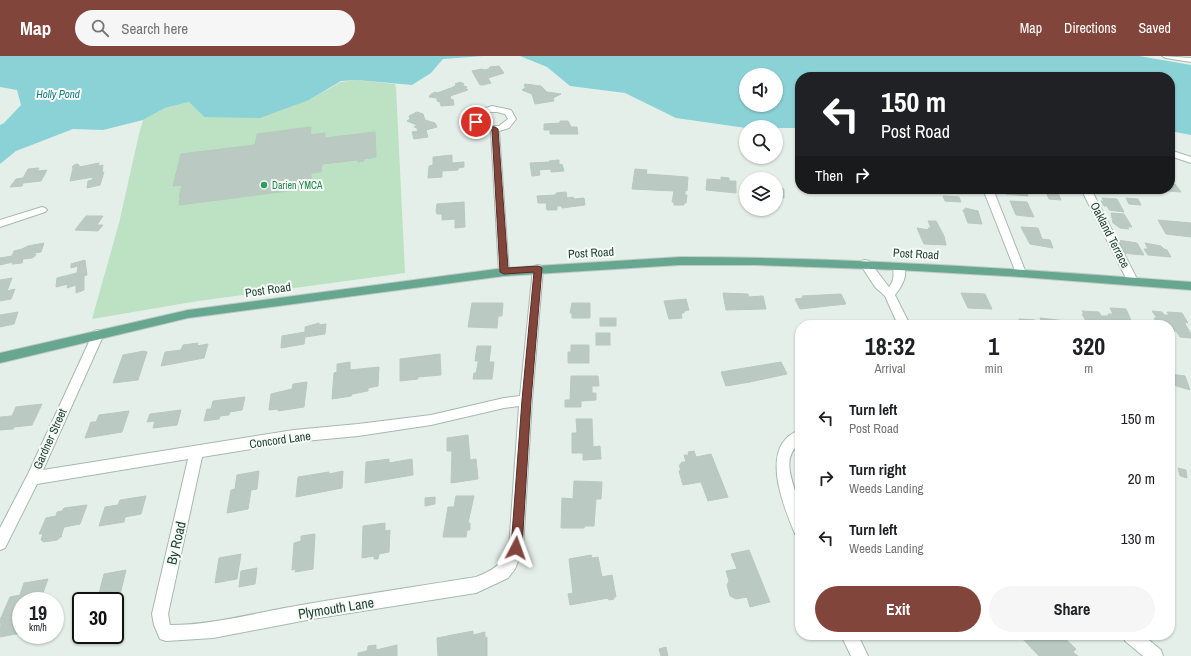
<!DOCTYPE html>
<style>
:root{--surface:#fff;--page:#f6f6f6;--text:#202124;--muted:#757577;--accent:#82453b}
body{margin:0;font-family:"Archivo Narrow",sans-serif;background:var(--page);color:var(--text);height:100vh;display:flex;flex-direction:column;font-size:15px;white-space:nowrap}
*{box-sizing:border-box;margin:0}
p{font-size:13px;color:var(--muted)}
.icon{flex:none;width:22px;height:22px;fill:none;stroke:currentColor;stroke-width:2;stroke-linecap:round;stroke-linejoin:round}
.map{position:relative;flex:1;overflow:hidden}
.drawer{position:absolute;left:795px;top:264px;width:380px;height:320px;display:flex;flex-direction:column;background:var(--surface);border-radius:16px;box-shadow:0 1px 3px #0004}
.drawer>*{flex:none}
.guide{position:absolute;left:795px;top:16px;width:380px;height:122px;border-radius:16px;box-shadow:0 1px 3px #0004;background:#202124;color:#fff;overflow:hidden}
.tools{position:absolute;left:739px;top:12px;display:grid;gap:8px}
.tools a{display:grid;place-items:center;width:44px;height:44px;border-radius:50%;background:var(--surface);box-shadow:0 1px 3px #0004;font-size:20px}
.speed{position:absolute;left:12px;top:536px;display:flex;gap:8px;font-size:20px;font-weight:700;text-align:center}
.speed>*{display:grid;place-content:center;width:52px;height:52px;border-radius:50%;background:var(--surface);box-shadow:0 1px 3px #0004;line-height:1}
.speed small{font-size:10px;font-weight:400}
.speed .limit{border:2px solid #111;border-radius:6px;background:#fff;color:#111}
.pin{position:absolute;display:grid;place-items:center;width:34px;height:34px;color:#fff;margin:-17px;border:2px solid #fff;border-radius:50%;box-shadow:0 1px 4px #0007}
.me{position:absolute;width:44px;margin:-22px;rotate:4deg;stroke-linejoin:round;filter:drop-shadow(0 0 3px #0008)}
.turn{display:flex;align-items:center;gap:14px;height:84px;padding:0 20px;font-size:18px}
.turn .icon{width:52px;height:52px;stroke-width:2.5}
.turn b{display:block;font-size:28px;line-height:34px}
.then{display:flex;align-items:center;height:38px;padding:0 20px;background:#0003;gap:8px;font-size:15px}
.eta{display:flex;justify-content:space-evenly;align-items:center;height:68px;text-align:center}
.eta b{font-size:24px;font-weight:800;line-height:28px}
.primary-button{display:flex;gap:8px;margin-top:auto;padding:8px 20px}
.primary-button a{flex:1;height:46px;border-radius:24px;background:var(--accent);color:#fff;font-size:16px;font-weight:800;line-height:46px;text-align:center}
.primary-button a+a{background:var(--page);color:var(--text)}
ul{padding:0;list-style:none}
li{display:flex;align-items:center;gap:12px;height:60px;padding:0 20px}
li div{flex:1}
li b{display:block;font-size:15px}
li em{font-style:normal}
header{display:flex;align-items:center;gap:24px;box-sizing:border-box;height:56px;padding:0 20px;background:var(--accent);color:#fff}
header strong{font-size:19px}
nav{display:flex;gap:22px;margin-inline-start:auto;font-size:14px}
.search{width:280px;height:36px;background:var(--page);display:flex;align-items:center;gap:10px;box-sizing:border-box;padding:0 14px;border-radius:22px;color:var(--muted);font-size:15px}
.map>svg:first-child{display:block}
.green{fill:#bde1c3}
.water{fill:#8bd2d6;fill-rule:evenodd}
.building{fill:#bacac2;stroke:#b7c9c0}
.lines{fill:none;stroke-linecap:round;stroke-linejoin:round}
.minor-casing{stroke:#a7b8b1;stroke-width:2}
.tertiary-casing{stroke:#a7b8b1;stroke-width:2}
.secondary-casing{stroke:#a2bbb0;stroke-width:2}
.primary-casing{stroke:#c1cac7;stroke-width:2}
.minor{fill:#fff;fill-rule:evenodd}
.tertiary{fill:#fff;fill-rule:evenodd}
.secondary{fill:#fff;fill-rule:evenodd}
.primary{fill:#67a791;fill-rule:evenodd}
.route{fill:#82453b;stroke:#542d26}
.leisure-dot{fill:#2e9e5b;stroke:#f6fbf8;stroke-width:1.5}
.labels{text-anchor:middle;stroke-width:4;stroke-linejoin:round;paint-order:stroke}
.far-leisure-label{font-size:10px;fill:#27864d;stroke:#f6fbf8;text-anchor:start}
.far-water-label{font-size:11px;font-style:italic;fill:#187b83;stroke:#f6fbf8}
.street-label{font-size:12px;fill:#224237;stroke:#f6fbf8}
.near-street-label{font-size:14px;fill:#224237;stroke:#f6fbf8}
</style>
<header>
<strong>Map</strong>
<div class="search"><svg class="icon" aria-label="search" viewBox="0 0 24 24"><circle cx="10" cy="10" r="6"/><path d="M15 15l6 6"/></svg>Search here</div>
<nav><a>Map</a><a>Directions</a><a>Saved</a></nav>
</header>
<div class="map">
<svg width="1191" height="600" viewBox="0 0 1191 600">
<rect width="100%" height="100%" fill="#e5efea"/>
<polygon class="green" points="357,24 395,28 396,31 405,217 198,245 92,263 119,167 139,78 143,64 165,52 189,46 204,61 309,44 341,26"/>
<g class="water">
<polygon points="0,0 483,0 443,3 431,17 412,29 357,24 341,25 309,44 260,62 204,61 189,46 165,52 143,64 103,74 73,73 16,95 0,108 0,69 4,67 21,49 17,34 0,31"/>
<path d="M 520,0 L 1139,0 L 1191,9 L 1191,79 L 1170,75 L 1170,21 L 800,21 L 800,72 L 746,72 L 676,62 L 625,37 L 570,30 L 547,11 ZM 746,19 L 776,19 L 776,49 L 746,49 Z"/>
</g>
<g class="building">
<polygon points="499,10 504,17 488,22 491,27 483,29 480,29 472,15 482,13 484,14 489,13 490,11"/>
<polygon points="460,26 464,28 461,29 467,31 465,32 468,34 450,40 451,44 453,43 454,49 441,50 440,46 437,45 437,42 429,41 431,38 435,36 437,37 451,32 457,29 455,28"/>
<polygon points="525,28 541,30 547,36 561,38 553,42 554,45 535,48 532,38 522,34 526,31 524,30"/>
<polygon points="417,56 423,58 425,64 435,67 437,71 426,74 428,81 414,83 412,76 418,75 417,72 414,71 417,69 407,65 410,63 409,60"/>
<polygon points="560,65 568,65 571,71 577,71 578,78 550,78 550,74 544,74 544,68 560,67"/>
<polygon points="311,71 310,79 325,77 325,82 375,76 376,101 364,103 364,105 358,106 358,104 322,108 321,116 311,117 311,132 179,149 180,141 179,141 182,129 173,130 181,98 255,89 257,78"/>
<polygon points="452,99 452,107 464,106 464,111 458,112 458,114 442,115 442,121 428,122 429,110 433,109 433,101"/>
<polygon points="559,104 559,109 562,108 564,115 551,116 551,113 539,114 540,119 532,120 530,107 550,106 549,105"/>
<polygon points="99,107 98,110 103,109 102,117 104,116 100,129 87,132 88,125 92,124 93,121 70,125 73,112 72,111 74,109 77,108 79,109 79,111"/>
<polygon points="39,112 37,115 47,114 41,125 23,127 22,130 10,131 16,123 23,122 28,113"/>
<polygon points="635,113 647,114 646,118 688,121 687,135 685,134 685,139 687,139 686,147 684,147 684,149 674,149 674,146 672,146 674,135 632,133"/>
<polygon points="721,121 729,122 729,125 736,125 736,137 706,134 707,123 721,124"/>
<polygon points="1170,128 1175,128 1181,136 1168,135 1167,133 1170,133"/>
<polygon points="776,132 784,133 784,142 776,141"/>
<polygon points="955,133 969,133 969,134 967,134 968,137 957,136"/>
<polygon points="1004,133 1025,133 1028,140 1006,138"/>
<polygon points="1097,133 1122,133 1124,136 1097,134"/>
<polygon points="566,136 567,142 573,141 574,143 584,142 585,149 562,152 562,150 557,150 557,154 547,154 546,147 538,147 537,140 556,139 556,137"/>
<polygon points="1046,136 1058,137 1061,144 1049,143"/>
<polygon points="943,140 959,141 961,146 945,145"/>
<polygon points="1102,142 1117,143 1124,156 1109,154 1107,150 1104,150 1101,145 1104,145"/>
<polygon points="1126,142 1138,143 1141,149 1129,148"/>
<polygon points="1010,145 1027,146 1034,161 1016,159"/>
<polygon points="464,146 465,171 455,172 455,163 442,164 442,158 437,158 436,155 437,148"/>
<polygon points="965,152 978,155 982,168 968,167 963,154 965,154"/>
<polygon points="1111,157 1124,158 1132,171 1127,171 1129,173 1120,172 1113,167"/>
<polygon points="86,160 103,160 97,169 103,169 98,175 75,174"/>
<polygon points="1158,164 1191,167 1191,181 1166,178"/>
<polygon points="928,165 936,165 944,180 946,189 924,188 917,172 929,174 928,172 931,172"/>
<polygon points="1021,171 1038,172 1042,183 1050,184 1053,192 1030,188"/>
<polygon points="1118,184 1137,187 1144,199 1121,197 1118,190 1124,191 1120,189"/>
<polygon points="44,187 41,196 34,197 33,198 36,198 35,200 32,202 23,203 22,207 12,208 13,206 0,209 0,202 12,200 14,195 22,193 28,190"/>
<polygon points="1145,187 1161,190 1164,193 1167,194 1171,201 1148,199 1144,193 1148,193"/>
<polygon points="85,204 87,219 84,220 84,234 76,237 76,229 67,232 68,228 56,231 57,222 77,217 78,210 71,212 71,208"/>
<polygon points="12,222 7,235 15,233 11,243 0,245 0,224"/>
<polygon points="723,237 748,238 749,241 763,240 766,253 726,254"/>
<polygon points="961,237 985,238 992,253 968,252"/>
<polygon points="841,238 846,248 800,253 795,243 803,242 802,240"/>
<polygon points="686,243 689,254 684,255 684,257 681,257 682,262 669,263 664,245"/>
<polygon points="472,247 503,247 502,260 498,260 497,272 468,271"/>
<polygon points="572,247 590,247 590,262 572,262 572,257 570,257"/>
<polygon points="1110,252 1126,253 1133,269 1088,269 1082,258 1084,258 1082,255 1099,256 1101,260 1109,260 1108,258 1113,258"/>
<polygon points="1152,255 1162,256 1164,259 1169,259 1167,256 1182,257 1188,267 1184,266 1191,278 1191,282 1180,281 1176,275 1170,275 1170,269 1158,269 1154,262 1157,262"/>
<polygon points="18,256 14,268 0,271 0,259"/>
<rect x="600" y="262" width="16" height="8"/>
<polygon points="1040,262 1066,265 1068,269 1021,269 1019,263 1035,264 1037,268 1043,269"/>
<polygon points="319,267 319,269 326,268 325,278 305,281 304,288 281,292 282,280 305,276 305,271"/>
<rect x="596" y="277" width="14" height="12"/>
<polygon points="198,287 197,290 208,288 204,302 161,310 165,296 181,294 183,289"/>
<polygon points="571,289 589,289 589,307 568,307 568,296 571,296"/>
<polygon points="477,290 491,290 489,306 494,306 492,323 473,323 474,317 476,317 478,307 478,305 475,305"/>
<polygon points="144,295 147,296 138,324 113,327 123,299"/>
<polygon points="440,298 441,319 418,321 418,323 400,325 400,303"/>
<polygon points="350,306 350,314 379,311 378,330 368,332 368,335 352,338 351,340 332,343 334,317 337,316 337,308"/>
<polygon points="781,306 787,318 750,326 726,330 721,316"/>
<polygon points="1170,318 1185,320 1190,334 1170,328"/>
<polygon points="571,320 598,320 599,330 592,330 592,337 596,337 596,344 581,345 581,351 565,351 565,344 570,344"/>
<polygon points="307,326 304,351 278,355 278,353 269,354 271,338 292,333 293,328"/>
<polygon points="245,341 242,354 230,356 229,359 220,360 219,363 204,365 207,353 211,353 213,345"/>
<polygon points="42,348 32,369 14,371 13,373 0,374 0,361 12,360 16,351"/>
<polygon points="181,354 177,369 153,372 155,365 147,366 150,358"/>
<polygon points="129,355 122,376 85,382 91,366 96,366 99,359"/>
<polygon points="576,363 592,363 593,391 600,390 601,403 583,404 583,397 572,397 572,377 577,377"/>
<polygon points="468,379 470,404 476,403 478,423 451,427 452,395 447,395 447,382"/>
<polygon points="694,395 696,401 711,398 728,441 708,445 701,426 683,429 679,415 681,414 679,410 682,406 686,406 684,399 689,399 688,396"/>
<polygon points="389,403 389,407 412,403 413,419 365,427 366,406"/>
<polygon points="1178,412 1186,414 1187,422 1180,420"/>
<polygon points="259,415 257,433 251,434 248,453 227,457 231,434 235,433 237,419"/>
<polygon points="343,415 342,432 296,441 298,421 329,416 329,418"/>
<polygon points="574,425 602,426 601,443 596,443 594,470 585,470 584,472 561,472 562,442 573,443"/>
<polygon points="146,440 141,458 125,461 124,466 99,470 105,451 118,449 120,444"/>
<polygon points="456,440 474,440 468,467 470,467 470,474 467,474 466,481 443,481 448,451 454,451"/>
<polygon points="435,441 435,448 425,450 425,442"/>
<polygon points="87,449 80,468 64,471 61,480 62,480 57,484 44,486 41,484 43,478 39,478 46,462 56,460 57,456 62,455 64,452"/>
<polygon points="385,467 385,475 390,474 389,496 379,498 378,503 374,503 374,500 362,502 363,470"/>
<polygon points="315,478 313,513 295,516 296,513 292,514 294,487 301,485 301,480"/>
<polygon points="749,494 770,546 750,551 747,541 736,543 730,540 727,529 729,525 726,515 737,513 731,498"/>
<polygon points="241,498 237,523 215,527 219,502"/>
<polygon points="591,499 592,502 598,501 602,521 612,519 616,541 613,541 614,543 609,544 608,542 570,549 568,538 573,537 569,503"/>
<polygon points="257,512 255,528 239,531 241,515"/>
<polygon points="126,514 119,543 97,545 104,518"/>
<polygon points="48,523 40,545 21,545 21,577 0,581 1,566 0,567 0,564 10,541 20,539 24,527"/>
<polygon points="473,575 473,579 485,576 485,582 487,581 487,600 438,600 437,582"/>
<polygon points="1019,579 1061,579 1076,593 1073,596 1078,600 1039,600"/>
<polygon points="376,589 376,594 397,589 397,600 358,600 358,597 367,595 368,590"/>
<polygon points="666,591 668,600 661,600 659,593"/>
</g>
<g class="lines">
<defs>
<g id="minor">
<path d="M 492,50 L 511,54 L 516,63 L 509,72 L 499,75 L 509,216 L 508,219 L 500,219 L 499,216 L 491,75 L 476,71 L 472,63 L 480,54 ZM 489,56 L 497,56 L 505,58 L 508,63 L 499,70 C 491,71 484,70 480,63 L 484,59 Z"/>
<polygon points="1170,94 1191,101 1191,107 1170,100"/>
<polygon points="983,133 993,133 1026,217 1025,220 1017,220 1016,217"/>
<polygon points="1081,133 1091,133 1138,225 1137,228 1129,228"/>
<polygon points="42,151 45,152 47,154 45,156 0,171 0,164"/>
<path d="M 538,209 L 542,210 L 543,213 L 532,344 L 523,492 L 515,513 L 508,522 L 476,537 L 312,563 L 213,582 L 166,585 L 160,583 L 154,569 L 152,558 L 188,403 L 37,428 L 5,492 L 0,494 L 0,472 L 28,418 L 94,275 L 98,274 L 102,275 L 104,278 L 43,414 L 294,374 L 358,368 L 431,359 L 504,342 L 520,340 L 533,213 L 534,210 ZM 519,350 L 509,492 C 502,509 492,515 476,521 C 414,531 352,540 290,551 C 250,558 212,569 170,569 L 168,558 L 202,401 L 294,386 L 358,380 L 431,369 L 504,352 Z"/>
<path d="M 800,374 L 800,387 C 777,405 798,433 800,455 C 801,463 800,472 800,480 L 795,478 C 783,449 758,389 800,374 Z"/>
<polygon points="841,579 858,579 868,600 851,600"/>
</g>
<polygon id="tertiary" points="1162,0 1191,2 1191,6 1166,2"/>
<g id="secondary">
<path d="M 865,204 L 869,205 L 889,231 C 897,221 891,217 895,207 L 903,207 C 909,219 902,230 895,239 L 910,269 L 898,269 L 885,240 L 875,231 L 860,208 L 861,205 Z"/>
<polygon points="1123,579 1143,579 1161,594 1163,600 1143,600 1125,585"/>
</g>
<path id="primary" d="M 680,201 C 851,201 1021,213 1191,226 L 1191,234 L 1021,221 L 899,214 L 754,209 L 680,209 L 504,220 L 188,262 L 0,307 L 0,297 L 188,254 L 504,212 Z"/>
</defs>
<use href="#minor" class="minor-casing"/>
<use href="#tertiary" class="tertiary-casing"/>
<use href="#secondary" class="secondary-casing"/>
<use href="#primary" class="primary-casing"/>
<use href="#minor" class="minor"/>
<use href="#tertiary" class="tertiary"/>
<use href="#secondary" class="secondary"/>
<use href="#primary" class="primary"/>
</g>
<polygon class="route" points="476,64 485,70 495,71 498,73 508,212 538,210 542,212 531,344 522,492 520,495 516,497 512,495 511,492 522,344 534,216 504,218 500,216 492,74 481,73 473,66"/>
<circle class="leisure-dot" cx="264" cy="129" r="4"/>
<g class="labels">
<g class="far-leisure-label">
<text x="272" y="133">Darien YMCA</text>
</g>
<g class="far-water-label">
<text x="58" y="42">Holly Pond</text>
</g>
<g class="street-label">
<text transform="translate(1110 179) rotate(63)" y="4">Oakland Terrace</text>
<text transform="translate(591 197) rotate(-3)" y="4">Post Road</text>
<text transform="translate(916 198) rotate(3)" y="4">Post Road</text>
<text transform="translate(268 234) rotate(-8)" y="4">Post Road</text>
<text transform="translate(50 383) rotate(-66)" y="4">Gardner Street</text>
<text transform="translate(280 384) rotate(-8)" y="4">Concord Lane</text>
</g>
<g class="near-street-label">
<text transform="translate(176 487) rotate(-77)" y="5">By Road</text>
<text transform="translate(336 552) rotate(-9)" y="5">Plymouth Lane</text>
</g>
</g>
</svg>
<div class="tools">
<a><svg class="icon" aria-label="sound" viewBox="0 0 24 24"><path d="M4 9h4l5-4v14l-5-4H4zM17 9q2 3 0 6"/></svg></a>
<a><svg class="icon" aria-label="search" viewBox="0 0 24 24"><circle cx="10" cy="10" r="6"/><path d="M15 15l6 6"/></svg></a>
<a><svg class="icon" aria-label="layers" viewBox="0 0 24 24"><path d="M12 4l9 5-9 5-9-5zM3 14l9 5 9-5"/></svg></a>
</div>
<div class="speed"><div>19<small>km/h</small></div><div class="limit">30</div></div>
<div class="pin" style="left:476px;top:66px;background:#d93025"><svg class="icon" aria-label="arrive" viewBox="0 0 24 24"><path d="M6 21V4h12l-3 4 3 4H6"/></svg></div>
<svg class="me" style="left:516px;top:492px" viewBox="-20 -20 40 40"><path d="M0-17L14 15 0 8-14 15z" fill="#82453b" stroke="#fff" stroke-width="4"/></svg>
<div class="guide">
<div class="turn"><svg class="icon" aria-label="left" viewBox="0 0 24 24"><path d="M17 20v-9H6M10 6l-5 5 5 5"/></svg><div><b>150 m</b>Post Road</div></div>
<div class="then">Then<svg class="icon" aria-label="right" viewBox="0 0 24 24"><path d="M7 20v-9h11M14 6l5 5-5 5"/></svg></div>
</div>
<section class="drawer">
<div class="eta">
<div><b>18:32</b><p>Arrival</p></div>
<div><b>1</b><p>min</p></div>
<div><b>320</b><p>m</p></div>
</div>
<ul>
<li><svg class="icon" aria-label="left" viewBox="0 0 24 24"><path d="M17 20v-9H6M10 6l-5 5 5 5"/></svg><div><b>Turn left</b><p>Post Road</p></div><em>150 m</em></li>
<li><svg class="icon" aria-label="right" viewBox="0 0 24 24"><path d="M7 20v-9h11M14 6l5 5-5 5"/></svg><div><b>Turn right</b><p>Weeds Landing</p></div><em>20 m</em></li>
<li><svg class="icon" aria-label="left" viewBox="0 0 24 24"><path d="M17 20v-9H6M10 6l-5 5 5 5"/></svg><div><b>Turn left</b><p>Weeds Landing</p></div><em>130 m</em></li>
</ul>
<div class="primary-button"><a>Exit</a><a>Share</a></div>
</section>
</div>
